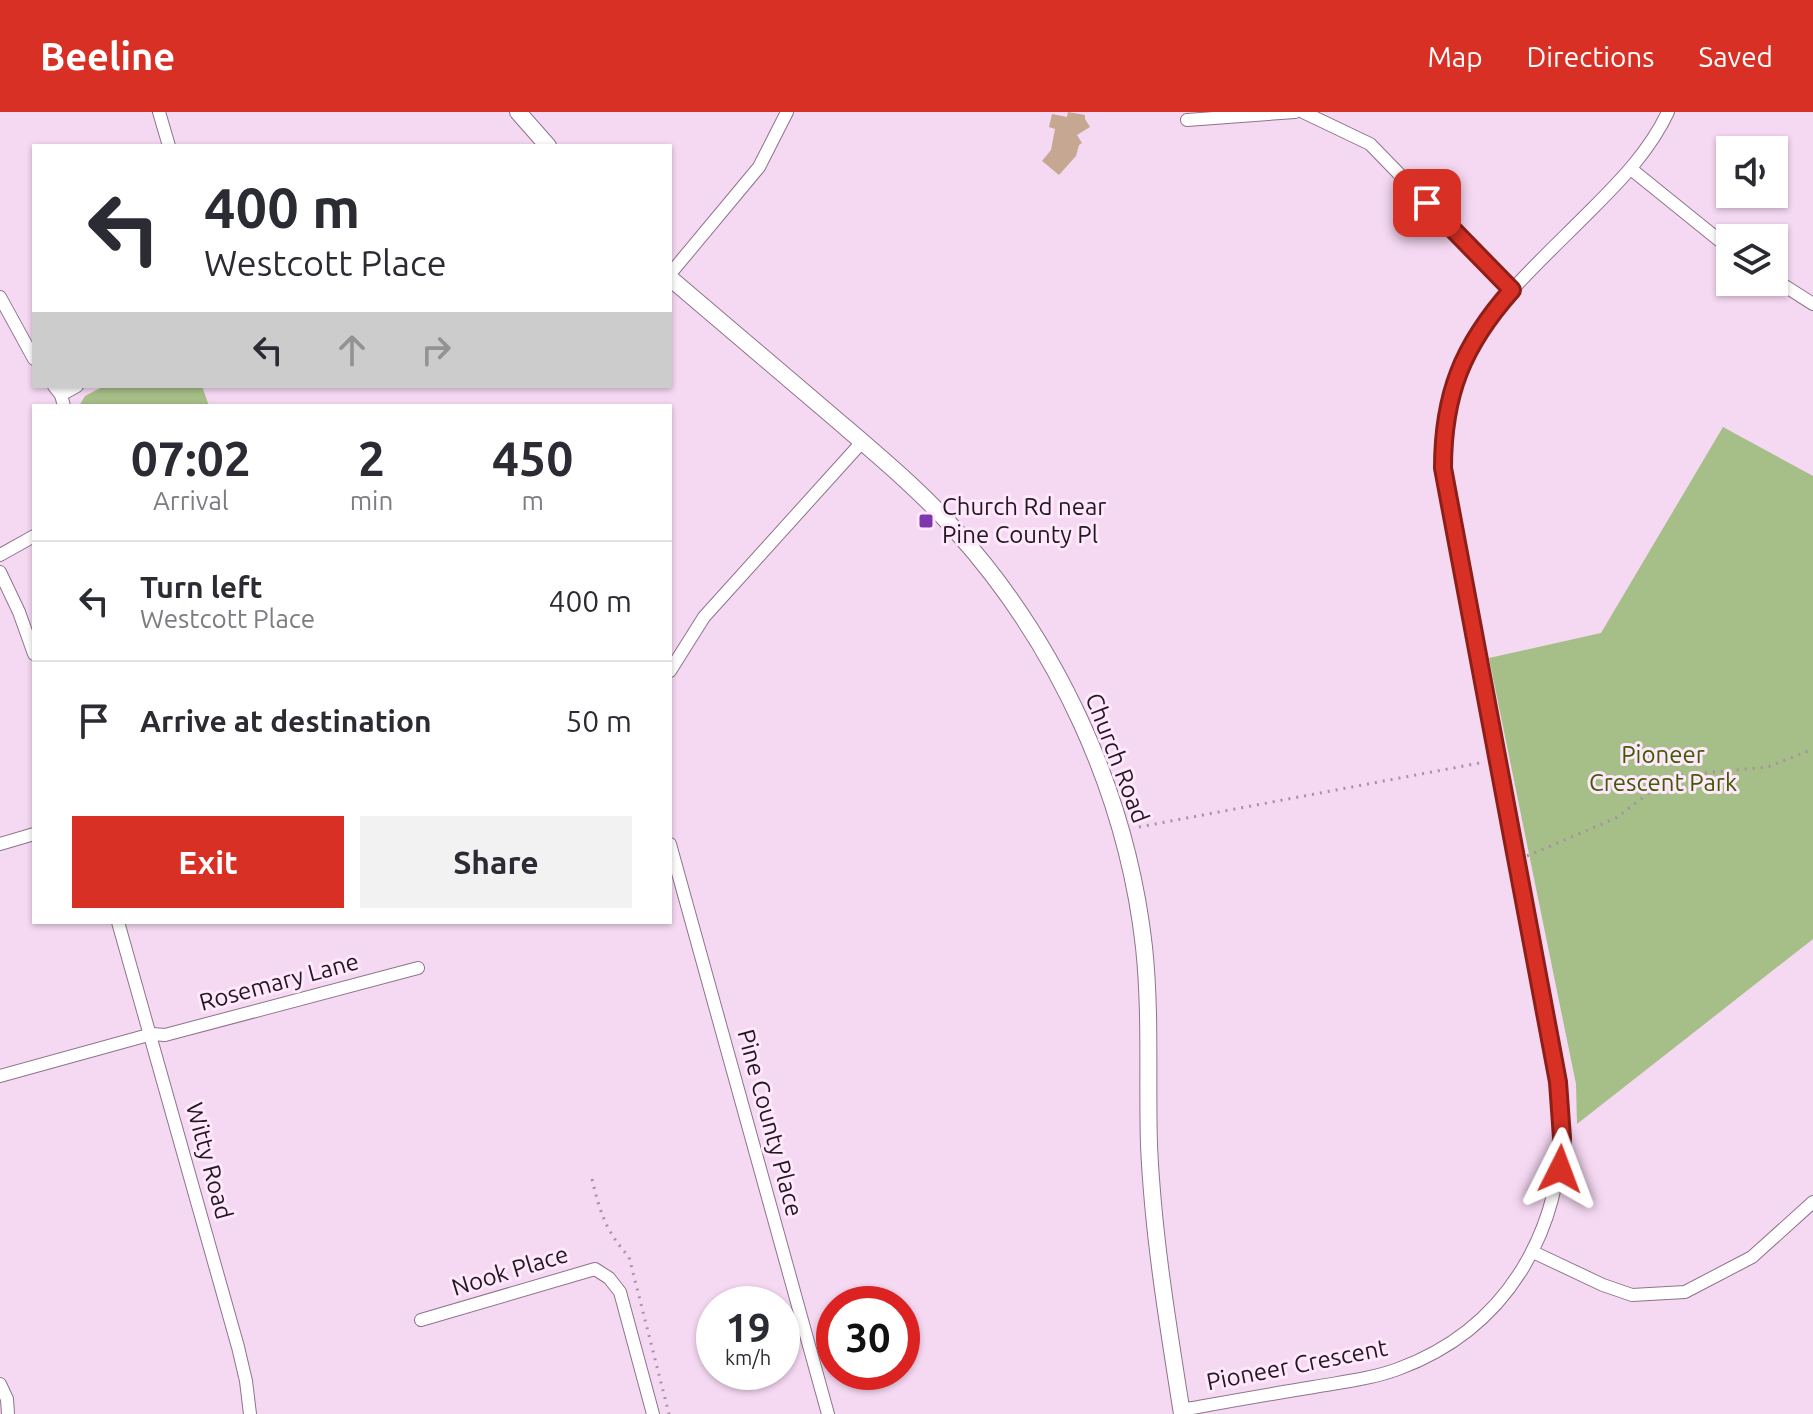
<!DOCTYPE html>
<style>
:root{--surface:#fff;--page:#f2f2f3;--text:#2b2b33;--muted:#7c7c81;--line:#e1e1e2;--accent:#d93025}
body{margin:0;font-family:Ubuntu,sans-serif;background:var(--page);color:var(--text);height:100vh;display:flex;flex-direction:column;font-size:30px;white-space:nowrap}
*{box-sizing:border-box;margin:0}
p{font-size:26px;color:var(--muted)}
.icon{flex:none;width:44px;height:44px;fill:none;stroke:currentColor;stroke-width:2;stroke-linecap:round;stroke-linejoin:round}
.map{position:relative;flex:1;overflow:hidden}
.side{position:absolute;left:32px;top:292px;width:640px;height:520px;display:flex;flex-direction:column;background:var(--surface);border-radius:0px;box-shadow:0 2px 6px #0004}
.side>*{flex:none}
.top-card{position:absolute;left:32px;top:32px;width:640px;height:244px;border-radius:0px;box-shadow:0 2px 6px #0004;background:#fff;color:var(--text);overflow:hidden}
.tools{position:absolute;left:1716px;top:24px;display:grid;gap:16px}
.tools a{display:grid;place-items:center;width:72px;height:72px;border-radius:0px;background:var(--surface);box-shadow:0 2px 6px #0004;font-size:40px}
.speed{position:absolute;left:696px;top:1174px;display:flex;gap:16px;font-size:40px;font-weight:700;text-align:center}
.speed>*{display:grid;place-content:center;width:104px;height:104px;border-radius:50%;background:var(--surface);box-shadow:0 2px 6px #0004;line-height:1}
.speed small{font-size:20px;font-weight:400}
.speed .limit{border:12px solid #d22;background:#fff;color:#111}
.pin{position:absolute;display:grid;place-items:center;width:68px;height:68px;color:#fff;margin:-34px;border-radius:16px;box-shadow:0 4px 12px #0006}
.me{position:absolute;width:88px;margin:-44px;rotate:3deg;stroke-linejoin:round;filter:drop-shadow(0 0 6px #0008)}
.turn{display:flex;align-items:center;gap:28px;height:168px;padding:0 40px;font-size:36px}
.turn .icon{width:104px;height:104px;stroke-width:2.5}
.turn b{display:block;font-size:56px;line-height:68px}
.lanes{display:flex;align-items:center;height:76px;padding:0 40px;background:#0003;justify-content:center;gap:40px;direction:ltr}
.lanes .off{opacity:.35}
.eta{display:flex;justify-content:space-evenly;align-items:center;height:136px;text-align:center}
.eta b{font-size:48px;font-weight:600;line-height:56px}
.button{display:flex;gap:16px;margin-top:auto;padding:16px 40px}
.button a{flex:1;height:92px;border-radius:0px;background:var(--accent);color:#fff;font-size:32px;font-weight:600;line-height:92px;text-align:center}
.button a+a{background:var(--page);color:var(--text)}
ul{padding:0;list-style:none}
li{display:flex;align-items:center;gap:24px;height:120px;padding:0 40px;border-top:2px solid var(--line)}
li div{flex:1}
li b{display:block;font-size:30px}
li em{font-style:normal}
header{display:flex;align-items:center;gap:48px;box-sizing:border-box;height:112px;padding:0 40px;background:var(--accent);color:#fff}
header strong{font-size:38px}
nav{display:flex;gap:44px;margin-inline-start:auto;font-size:28px}
.map>svg:first-child{display:block}
.green{fill:#a6be87}
.building{fill:#c6a892}
.lines{fill:none;stroke-linecap:round;stroke-linejoin:round}
.street-casing{stroke:#8e748b;stroke-width:14}
.secondary-casing{stroke:#8e748b;stroke-width:18}
.path{stroke:#a791a5;stroke-width:3;stroke-dasharray:2 6;stroke-linecap:butt}
.street{stroke:#fff;stroke-width:12}
.secondary{stroke:#fff;stroke-width:16}
.route-casing{stroke:#8d1f18;stroke-width:20}
.route{stroke:#d93025;stroke-width:14}
.poi-dot{fill:#7e38ac;stroke:#ffe7fc;stroke-width:3}
.labels{text-anchor:middle;stroke-width:6;stroke-linejoin:round;paint-order:stroke}
.poi-label{font-size:24px;fill:#231822;stroke:#ffe7fc;text-anchor:start}
.park-label{font-size:24px;fill:#3f5b00;stroke:#ffe7fc}
.street-label{font-size:24px;fill:#231822;stroke:#ffe7fc}
</style>
<header>
<strong>Beeline</strong>
<nav><a>Map</a><a>Directions</a><a>Saved</a></nav>
</header>
<div class="map">
<svg width="1813" height="1302" viewBox="0 0 1813 1302">
<rect width="100%" height="100%" fill="#f5d8f2"/>
<g class="green">
<polygon points="104,274 202,274 209,294 79,294 85,284"/>
<polygon points="1723,315 1813,364 1813,827 1577,1012 1576,972 1489,546 1601,521"/>
</g>
<polygon class="building" points="1068,0 1085,3 1085,7 1090,15 1077,23 1082,31 1079,33 1076,44 1059,63 1042,49 1051,38 1055,17 1049,15 1052,2 1067,5"/>
<g class="lines">
<defs>
<g id="street">
<polyline points="159,0 169,34"/>
<polyline points="1303,0 1370,32 1512,178"/>
<polyline points="1187,8 1295,0"/>
<polyline points="1631,57 1730,137"/>
<polyline points="670,162 759,55 787,0"/>
<polyline points="1774,167 1813,192"/>
<polyline points="0,185 34,247"/>
<polyline points="54,274 61,283 64,294"/>
<polyline points="61,283 77,274"/>
<polyline points="0,443 34,424"/>
<polyline points="0,460 19,500 34,542"/>
<polyline points="670,559 704,505 862,330"/>
<polyline points="0,732 34,722"/>
<polyline points="670,732 828,1302"/>
<polyline points="118,810 238,1235 246,1269 250,1302"/>
<polyline points="0,964 152,922 165,923 418,856"/>
<polyline points="1533,1140 1603,1173 1632,1183 1685,1180 1752,1145 1813,1090"/>
<polyline points="421,1208 595,1157 609,1166 620,1180 653,1302"/>
<polyline points="0,1272 7,1287 8,1302"/>
<path d="M 1181,1298 C 1226,1290 1270,1282 1314,1275 C 1342,1270 1371,1267 1398,1257 C 1510,1216 1566,1113 1561,997 L 1447,387 C 1428,241 1499,191 1593,96 C 1622,67 1650,38 1668,0"/>
</g>
<g id="secondary">
<polyline points="518,0 548,34"/>
<path d="M 670,166 C 724,212 777,257 831,303 C 874,340 919,377 957,420 C 1059,534 1127,683 1144,835 C 1151,901 1147,967 1149,1033 C 1153,1124 1168,1213 1182,1302"/>
</g>
</defs>
<use href="#street" class="street-casing"/>
<use href="#secondary" class="secondary-casing"/>
<g class="path">
<polyline points="1139,715 1485,650"/>
<polyline points="1527,744 1616,706 1671,664 1768,655 1813,637"/>
<path d="M 592,1067 C 600,1101 606,1119 629,1145 L 669,1302"/>
</g>
<use href="#street" class="street"/>
<use href="#secondary" class="secondary"/>
</g>
<g class="lines">
<defs>
<path id="route" d="M 1427,91 L 1512,178 C 1463,233 1443,282 1443,356 L 1558,970 L 1562,1026 L 1560,1057"/>
</defs>
<use href="#route" class="route-casing"/>
<use href="#route" class="route"/>
</g>
<rect class="poi-dot" x="918" y="401" width="16" height="16" rx="4"/>
<g class="labels">
<g class="poi-label">
<text x="942" y="403">Church Rd near<tspan x="942" dy="28">Pine County Pl</tspan></text>
</g>
<g class="park-label">
<text x="1663" y="651">Pioneer<tspan x="1663" dy="28">Crescent Park</tspan></text>
</g>
<g class="street-label">
<text transform="translate(1117 646) rotate(69)" y="8">Church Road</text>
<text transform="translate(279 870) rotate(-15)" y="8">Rosemary Lane</text>
<text transform="translate(770 1011) rotate(75)" y="8">Pine County Place</text>
<text transform="translate(209 1049) rotate(75)" y="8">Witty Road</text>
<text transform="translate(510 1159) rotate(-17)" y="8">Nook Place</text>
<text transform="translate(1297 1253) rotate(-11)" y="8">Pioneer Crescent</text>
</g>
</g>
</svg>
<div class="tools">
<a><svg class="icon" aria-label="sound" viewBox="0 0 24 24"><path d="M4 9h4l5-4v14l-5-4H4zM17 9q2 3 0 6"/></svg></a>
<a><svg class="icon" aria-label="layers" viewBox="0 0 24 24"><path d="M12 4l9 5-9 5-9-5zM3 14l9 5 9-5"/></svg></a>
</div>
<div class="speed"><div>19<small>km/h</small></div><div class="limit">30</div></div>
<div class="pin" style="left:1427px;top:91px;background:#d93025"><svg class="icon" aria-label="arrive" viewBox="0 0 24 24"><path d="M6 21V4h12l-3 4 3 4H6"/></svg></div>
<svg class="me" style="left:1560px;top:1057px" viewBox="-20 -20 40 40"><path d="M0-17L14 15 0 8-14 15z" fill="#d93025" stroke="#fff" stroke-width="4"/></svg>
<div class="top-card">
<div class="turn"><svg class="icon" aria-label="left" viewBox="0 0 24 24"><path d="M17 20v-9H6M10 6l-5 5 5 5"/></svg><div><b>400 m</b>Westcott Place</div></div>
<div class="lanes"><svg class="icon" aria-label="left" viewBox="0 0 24 24"><path d="M17 20v-9H6M10 6l-5 5 5 5"/></svg><svg class="icon off" aria-label="ahead" viewBox="0 0 24 24"><path d="M12 20V5M6 11l6-6 6 6"/></svg><svg class="icon off" aria-label="right" viewBox="0 0 24 24"><path d="M7 20v-9h11M14 6l5 5-5 5"/></svg></div>
</div>
<section class="side">
<div class="eta">
<div><b>07:02</b><p>Arrival</p></div>
<div><b>2</b><p>min</p></div>
<div><b>450</b><p>m</p></div>
</div>
<ul>
<li><svg class="icon" aria-label="left" viewBox="0 0 24 24"><path d="M17 20v-9H6M10 6l-5 5 5 5"/></svg><div><b>Turn left</b><p>Westcott Place</p></div><em>400 m</em></li>
<li><svg class="icon" aria-label="arrive" viewBox="0 0 24 24"><path d="M6 21V4h12l-3 4 3 4H6"/></svg><div><b>Arrive at destination</b></div><em>50 m</em></li>
</ul>
<div class="button"><a>Exit</a><a>Share</a></div>
</section>
</div>
